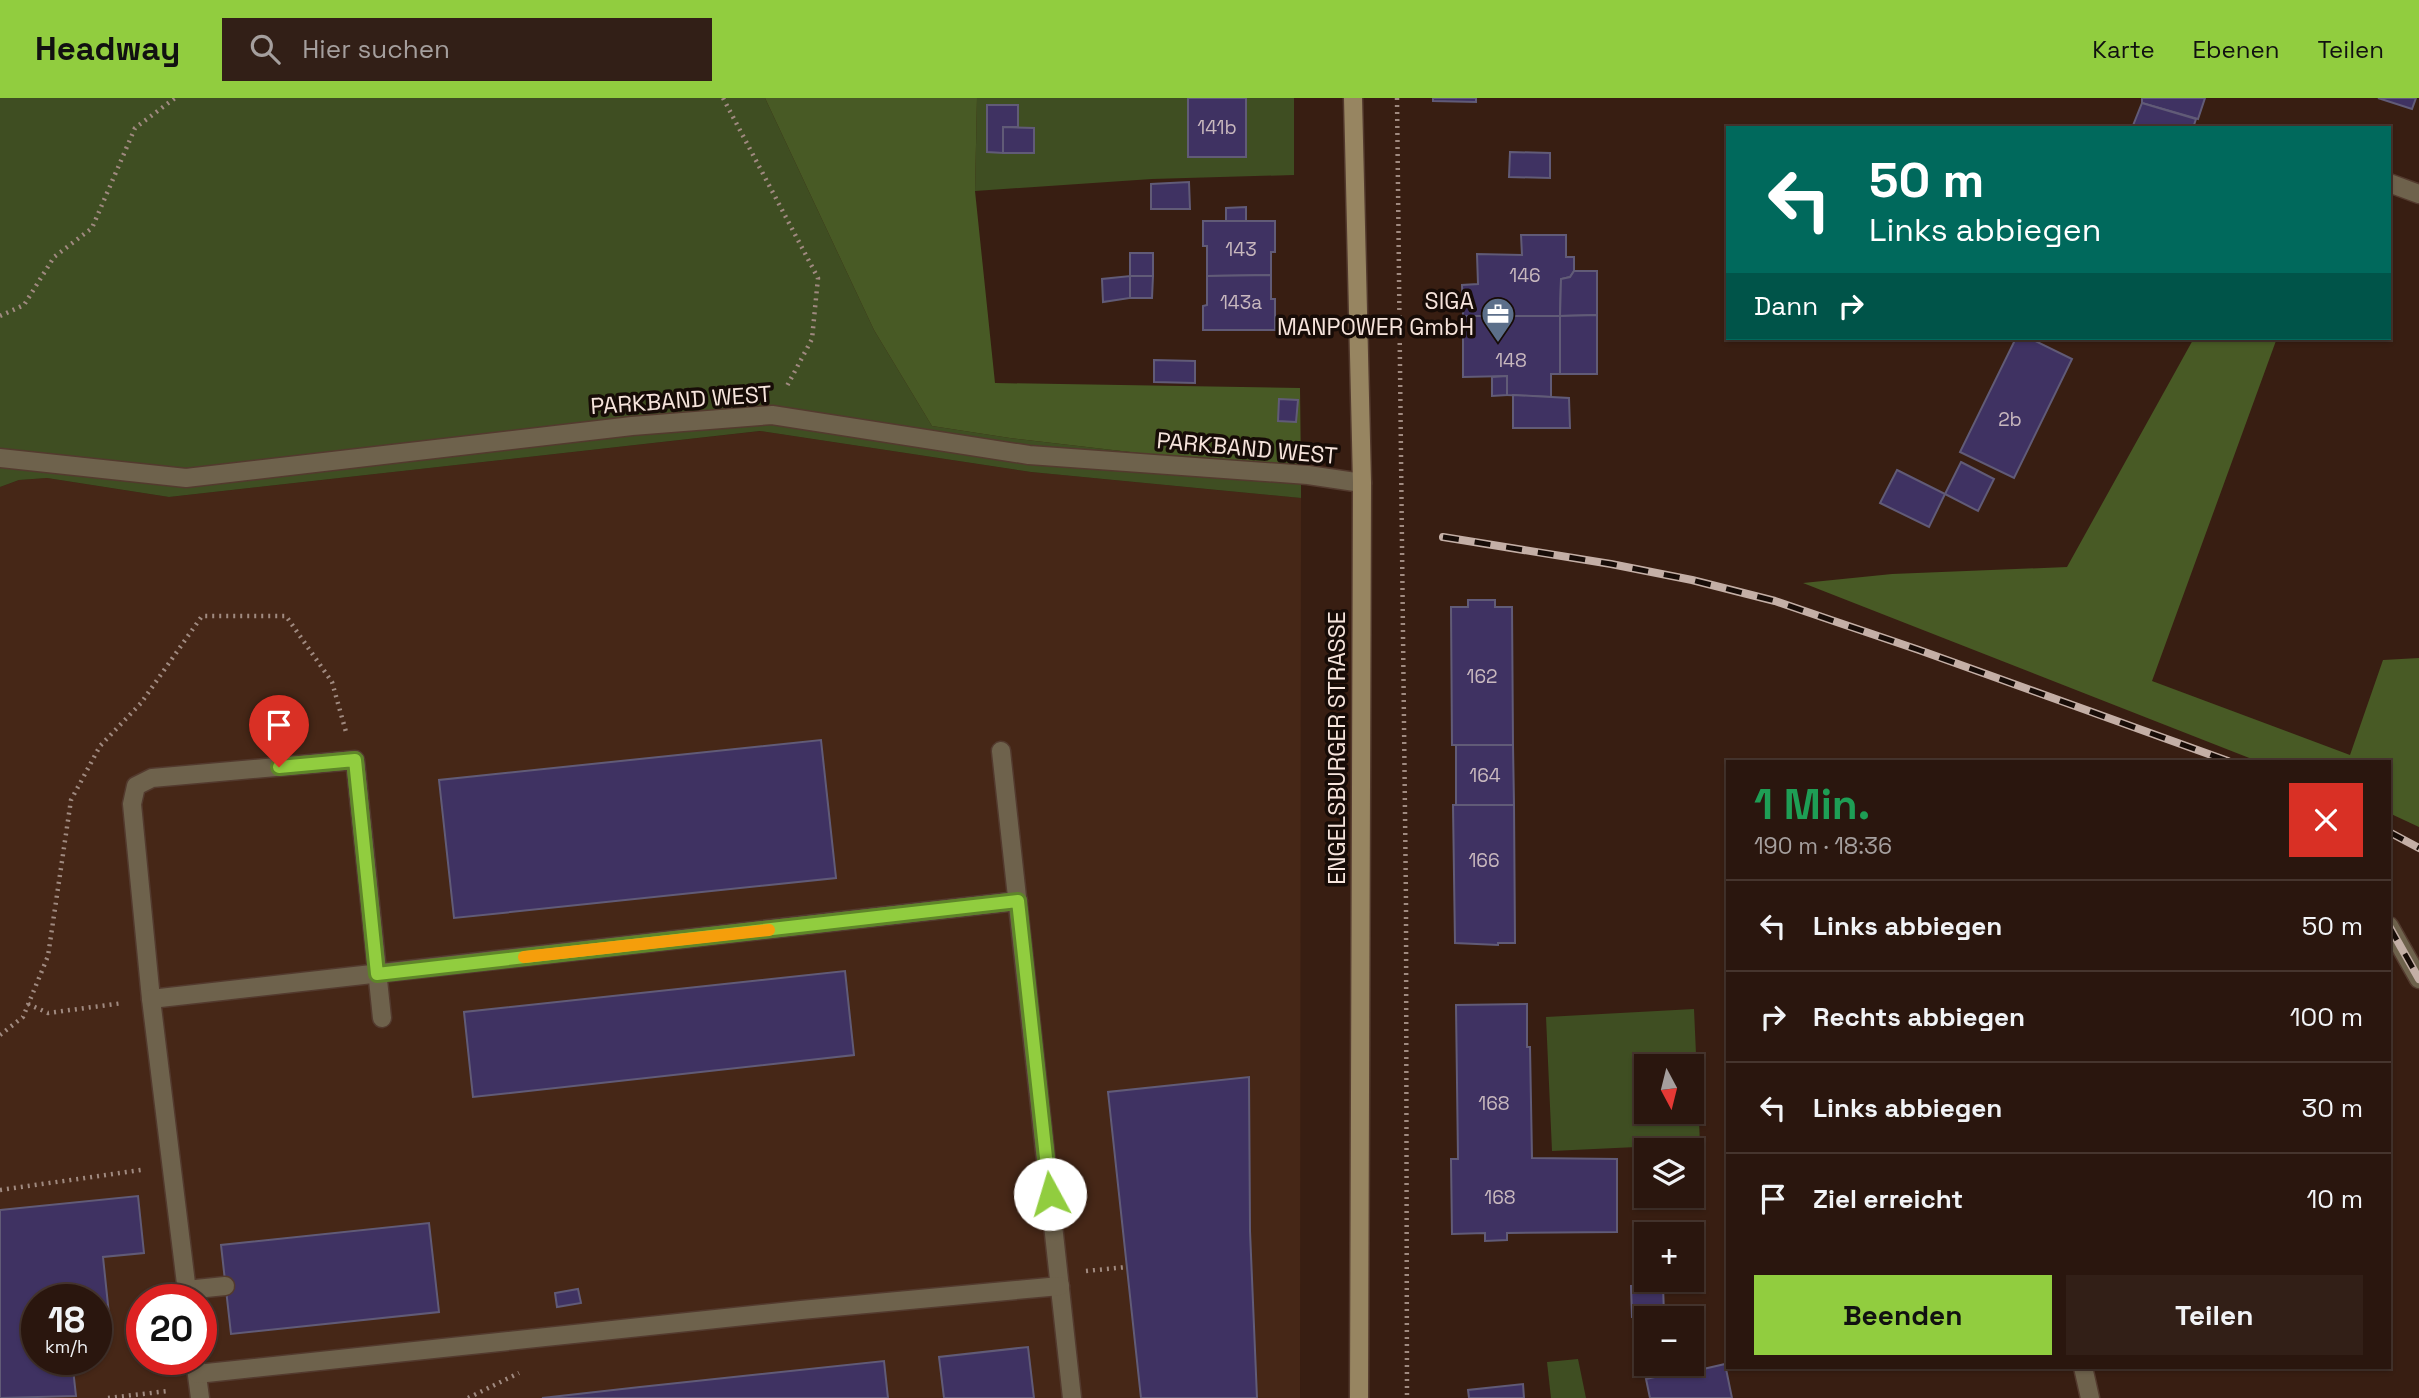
<!DOCTYPE html>
<html lang="de">
<meta charset="utf-8">
<style>
:root{--surface:#2a160e;--page:#321f17;--text:#f1f3f6;--muted:#a59f9e;--line:#46352e;--accent:#91cd3f}
body{margin:0;font-family:"Space Grotesk",sans-serif;background:var(--page);color:var(--text);height:100vh;display:flex;flex-direction:column;font-size:26px;white-space:nowrap}
*{box-sizing:border-box;margin:0}
p{font-size:23px;color:var(--muted)}
.icon{flex:none;width:38px;height:38px;fill:none;stroke:currentColor;stroke-width:2;stroke-linecap:round;stroke-linejoin:round}
.map{position:relative;flex:1;overflow:hidden}
.sheet{position:absolute;left:1726px;top:662px;width:665px;height:609px;display:flex;flex-direction:column;background:var(--surface);border-radius:0px;box-shadow:0 2px 5px #0004,0 0 0 2px var(--line)}
.sheet>*{flex:none}
.top-card{position:absolute;left:1726px;top:28px;width:665px;height:214px;border-radius:0px;box-shadow:0 2px 5px #0004,0 0 0 2px var(--line);background:#00695c;color:#fff;overflow:hidden}
.needle{width:46px;rotate:173deg}
.buttons{position:absolute;left:1634px;top:956px;display:grid;gap:14px}
.buttons a{display:grid;place-items:center;width:70px;height:70px;border-radius:0px;background:var(--surface);box-shadow:0 2px 5px #0004,0 0 0 2px var(--line);font-size:35px}
.speed{position:absolute;left:21px;top:1186px;display:flex;gap:14px;font-size:35px;font-weight:700;text-align:center}
.speed>*{display:grid;place-content:center;width:91px;height:91px;border-radius:50%;background:var(--surface);box-shadow:0 2px 5px #0004,0 0 0 2px var(--line);line-height:1}
.speed small{font-size:18px;font-weight:400}
.speed .limit{border:10px solid #d22;background:#fff;color:#111}
.pin{position:absolute;display:grid;place-items:center;width:60px;height:60px;color:#fff;margin:-72px -30px;border-radius:50% 50% 50% 0;rotate:-45deg;box-shadow:0 0 7px #0007}
.pin .icon{rotate:45deg}
.me{position:absolute;width:77px;margin:-38px;rotate:354deg;stroke-linejoin:round;filter:drop-shadow(0 0 5px #0008)}
.turn{display:flex;align-items:center;gap:24px;height:147px;padding:0 28px;font-size:32px}
.turn .icon{width:91px;height:91px;stroke-width:2.5}
.turn b{display:block;font-size:49px;line-height:60px}
.then{display:flex;align-items:center;height:66px;padding:0 28px;background:#0003;gap:14px;font-size:26px}
.round{display:grid;place-items:center;flex:none;width:74px;height:74px;border-radius:0px;background:var(--page)}
.summary{display:flex;align-items:center;justify-content:space-between;height:119px;padding:0 28px}
h1{font-size:42px;font-weight:700;line-height:52px;color:#1e9e55}
.action{display:flex;gap:14px;margin-top:auto;padding:14px 28px}
.action a{flex:1;height:80px;border-radius:0px;background:var(--accent);color:#111;font-size:28px;font-weight:700;line-height:80px;text-align:center}
.action a+a{background:var(--page);color:var(--text)}
ul{padding:0;list-style:none}
li{display:flex;align-items:center;gap:21px;height:91px;padding:0 28px;border-top:2px solid var(--line)}
li div{flex:1}
li b{display:block;font-size:26px}
li em{font-style:normal}
header{display:flex;align-items:center;gap:42px;box-sizing:border-box;height:98px;padding:0 35px;background:var(--accent);color:#111}
header strong{font-size:33px}
nav{display:flex;gap:38px;margin-inline-start:auto;font-size:24px}
.search{width:490px;height:63px;background:var(--page);display:flex;align-items:center;gap:18px;box-sizing:border-box;padding:0 24px;border-radius:0px;color:var(--muted);font-size:26px}
.map>svg:first-child{display:block}
.built{fill:#462717;fill-rule:evenodd}
.green{fill:#3f4e22;fill-rule:evenodd}
.forest{fill:#485a25}
.building{fill:#3f3262;stroke:#615b77;stroke-width:2}
.lines{fill:none;stroke-linecap:round;stroke-linejoin:round}
.lane-casing{stroke:#533a2e;stroke-width:21}
.secondary-casing{stroke:#533a2e;stroke-width:21}
.path{stroke:#a08a80;stroke-width:4.5;stroke-dasharray:2 5;stroke-linecap:butt}
.lane{stroke:#6e624c;stroke-width:18}
.secondary{stroke:#978561;stroke-width:18}
.rail-casing{stroke:#c4afa6;stroke-width:8}
.rail{stroke:#170c07;stroke-width:5;stroke-dasharray:16;stroke-linecap:butt}
.route-casing{stroke:#5e8529;stroke-width:18}
.route{stroke:#91cd3f;stroke-width:12}
.slow{stroke:#f59e0b;stroke-width:12}
.labels{text-anchor:middle;stroke-width:7;stroke-linejoin:round;paint-order:stroke}
.number-label{font-size:19px;fill:#c8b8be}
.poi-label{font-size:23px;fill:#f6e4dc;stroke:#170c07;text-anchor:end}
.street-label{font-size:23px;fill:#f6e4dc;stroke:#170c07}
</style>
<header>
<strong>Headway</strong>
<div class="search"><svg class="icon" aria-label="search" viewBox="0 0 24 24"><circle cx="10" cy="10" r="6"/><path d="M15 15l6 6"/></svg>Hier suchen</div>
<nav><a>Karte</a><a>Ebenen</a><a>Teilen</a></nav>
</header>
<div class="map">
<svg width="2419" height="1300" viewBox="0 0 2419 1300">
<rect width="100%" height="100%" fill="#381e12"/>
<path class="built" d="M 761,333 L 1031,374 L 1301,400 L 1300,1300 L 0,1300 L 0,389 L 19,382 L 47,380 L 169,399 ZM 37,1202 L 96,1202 L 96,1262 L 37,1262 ZM 142,1202 L 201,1202 L 201,1262 L 142,1262 Z"/>
<g class="green">
<polygon points="0,0 765,0 874,232 932,328 1010,340 1301,374 1301,400 1031,374 760,333 169,399 47,380 19,382 0,389"/>
<polygon points="977,0 1294,0 1294,77 1152,81 975,93"/>
<path d="M 1694,911 L 1700,1046 L 1552,1053 L 1546,919 ZM 1647,968 L 1692,968 L 1692,1013 L 1647,1013 Z"/>
<polygon points="1578,1261 1586,1300 1551,1300 1547,1264"/>
</g>
<g class="forest">
<polygon points="765,0 977,0 975,93 995,285 1300,290 1301,374 1010,340 932,328 874,232"/>
<polygon points="2194,240 2277,240 2152,583 2350,657 2383,562 2419,560 2419,729 2389,715 2389,663 2257,663 1803,485 1892,476 2067,469"/>
</g>
<g class="building">
<rect x="1188" y="0" width="58" height="59"/>
<polygon points="1433,0 1476,0 1476,4 1433,3"/>
<polygon points="2142,0 2205,0 2198,21 2142,5"/>
<polygon points="2378,0 2416,0 2412,11"/>
<polygon points="2142,5 2196,21 2193,30 2132,30"/>
<polygon points="987,7 1018,7 1018,29 1003,29 1003,55 987,54"/>
<polygon points="1003,29 1034,30 1034,55 1003,55"/>
<polygon points="1510,54 1550,55 1550,80 1509,79"/>
<polygon points="1189,84 1190,111 1151,111 1151,86"/>
<polygon points="1246,109 1246,123 1226,123 1226,110"/>
<polygon points="1203,123 1275,123 1275,154 1271,154 1271,177 1207,178 1207,148 1203,148"/>
<polygon points="1521,137 1566,137 1566,159 1574,159 1574,173 1570,179 1561,181 1560,218 1463,218 1462,187 1478,186 1477,156 1522,157"/>
<rect x="1130" y="155" width="23" height="23"/>
<polygon points="1574,173 1597,173 1597,217 1560,218 1561,181 1570,179"/>
<polygon points="1271,177 1271,201 1275,201 1275,232 1203,232 1203,208 1207,207 1207,178"/>
<polygon points="1130,178 1130,200 1103,204 1102,181"/>
<polygon points="1130,178 1153,178 1152,200 1130,200"/>
<polygon points="1597,217 1597,276 1560,276 1560,218"/>
<polygon points="1463,218 1560,218 1560,276 1551,276 1551,299 1507,297 1507,278 1463,279"/>
<polygon points="2016,240 2029,240 2072,261 2014,380 1960,354"/>
<polygon points="1154,262 1195,263 1195,285 1154,284"/>
<polygon points="1507,278 1507,297 1492,298 1492,279"/>
<polygon points="1513,297 1569,300 1570,330 1513,330"/>
<polygon points="1279,301 1298,302 1296,324 1278,323"/>
<polygon points="1961,364 1994,381 1978,413 1945,396"/>
<polygon points="1897,372 1945,396 1929,429 1880,405"/>
<polygon points="1468,502 1495,502 1495,509 1512,509 1513,647 1452,647 1451,509 1468,509"/>
<polygon points="821,642 836,780 454,820 439,682"/>
<polygon points="1456,647 1513,647 1514,707 1456,707"/>
<polygon points="1453,707 1514,707 1515,845 1498,845 1498,847 1455,845"/>
<polygon points="845,873 854,957 473,999 464,914"/>
<polygon points="1527,906 1527,949 1530,949 1532,1060 1617,1061 1617,1134 1507,1135 1507,1142 1485,1143 1485,1135 1452,1136 1451,1061 1458,1061 1456,907"/>
<polygon points="1249,979 1250,1133 1257,1300 1141,1300 1108,994"/>
<polygon points="138,1098 144,1155 103,1159 110,1226 96,1228 96,1202 37,1202 37,1262 72,1262 76,1298 0,1300 0,1112"/>
<polygon points="429,1125 439,1214 231,1236 221,1147"/>
<polygon points="1663,1187 1664,1217 1632,1219 1631,1188"/>
<polygon points="578,1191 581,1205 557,1209 555,1195"/>
<polygon points="1028,1249 1034,1300 944,1300 939,1259"/>
<polygon points="884,1263 888,1300 542,1300 640,1289"/>
<polygon points="1725,1266 1732,1300 1650,1300 1646,1281 1699,1269 1699,1272"/>
<polygon points="1523,1286 1524,1300 1469,1300 1468,1292"/>
</g>
<g class="lines">
<defs>
<g id="lane">
<polyline points="2389,85 2419,96"/>
<polyline points="0,360 186,380 632,328 772,317 1029,357 1308,377 1362,385"/>
<polyline points="1001,653 1072,1300"/>
<polyline points="2389,828 2419,881"/>
<polyline points="151,901 132,706 136,688 152,680 355,662 382,920"/>
<polyline points="186,1192 225,1188"/>
<polyline points="188,1202 151,901 1018,803"/>
<polyline points="195,1262 200,1300"/>
<polyline points="2083,1269 2090,1300"/>
<polyline points="197,1276 801,1212 1060,1188"/>
</g>
<polyline id="secondary" points="1353,0 1362,385 1359,1300"/>
</defs>
<use href="#lane" class="lane-casing"/>
<use href="#secondary" class="secondary-casing"/>
<g class="path">
<polyline points="723,0 818,180 812,241 787,288"/>
<polyline points="1397,0 1406,804 1407,1300"/>
<polyline points="0,218 24,207 54,159 92,130 135,30 175,0"/>
<polyline points="28,906 48,915 123,905"/>
<polyline points="0,937 23,919 48,858 71,702 100,648 141,605 202,518 286,518 332,584 346,634"/>
<polyline points="0,1092 141,1072"/>
<polyline points="1086,1173 1127,1169"/>
<polyline points="108,1300 168,1293"/>
<polyline points="468,1300 519,1275"/>
</g>
<use href="#lane" class="lane"/>
<use href="#secondary" class="secondary"/>
<defs>
<g id="rail">
<polyline points="1443,439 1611,466 1692,482 1775,503 1919,552 2228,663"/>
<polyline points="2389,734 2419,750"/>
<polyline points="2389,828 2419,881"/>
</g>
</defs>
<use href="#rail" class="rail-casing"/>
<use href="#rail" class="rail"/>
</g>
<g class="lines">
<defs>
<polyline id="route" points="279,669 355,662 377,876 1018,803 1050,1096"/>
</defs>
<use href="#route" class="route-casing"/>
<use href="#route" class="route"/>
<polyline class="slow" points="524,859 769,832"/>
</g>
<defs>
<symbol id="office-pin" viewBox="-11 -11 22 30"><path d="M0 17L-7.5 6A9.5 9.5 0 1 1 7.5 6Z" fill="#5c6f8a" stroke="#170c07"/><path d="M-6-3h4V-5.5h4V-3h4V5H-6ZM-1-4.5V-3h2v-1.5ZM-6 0V1H6V0Z" fill="#fff"/></symbol>
</defs>
<g fill-rule="evenodd">
<use href="#office-pin" x="1479" y="197" width="38" height="52"/>
</g>
<g class="labels">
<g class="number-label">
<text x="1217" y="36">141b</text>
<text x="1241" y="158">143</text>
<text x="1525" y="184">146</text>
<text x="1241" y="211">143a</text>
<text x="1511" y="269">148</text>
<text x="2010" y="328">2b</text>
<text x="1482" y="585">162</text>
<text x="1485" y="684">164</text>
<text x="1484" y="769">166</text>
<text x="1494" y="1012">168</text>
<text x="1500" y="1106">168</text>
</g>
<g class="poi-label">
<text x="1474" y="211">SIGA<tspan x="1474" dy="26">MANPOWER GmbH</tspan></text>
</g>
<g class="street-label">
<text transform="translate(681 302) rotate(-4)" y="8">PARKBAND WEST</text>
<text transform="translate(1247 350) rotate(5)" y="8">PARKBAND WEST</text>
<text transform="translate(1337 650) rotate(-90)" y="8">ENGELSBURGER STRASSE</text>
</g>
</g>
</svg>
<div class="buttons">
<a><svg class="needle" viewBox="-14 -14 28 28"><path d="M0-13l5 13h-10z" fill="#e53935"/><path d="M0 13l5-13h-10z" fill="#a59f9e"/></svg></a>
<a><svg class="icon" aria-label="layers" viewBox="0 0 24 24"><path d="M12 4l9 5-9 5-9-5zM3 14l9 5 9-5"/></svg></a>
<a>+</a>
<a>−</a>
</div>
<div class="speed"><div>18<small>km/h</small></div><div class="limit">20</div></div>
<div class="pin" style="left:279px;top:669px;background:#d93025"><svg class="icon" aria-label="arrive" viewBox="0 0 24 24"><path d="M6 21V4h12l-3 4 3 4H6"/></svg></div>
<svg class="me" style="left:1050px;top:1096px" viewBox="-20 -20 40 40"><circle r="19" fill="#fff"/><path d="M0-13L10 11 0 6-10 11z" fill="#91cd3f"/></svg>
<div class="top-card">
<div class="turn"><svg class="icon" aria-label="left" viewBox="0 0 24 24"><path d="M17 20v-9H6M10 6l-5 5 5 5"/></svg><div><b>50 m</b>Links abbiegen</div></div>
<div class="then">Dann<svg class="icon" aria-label="right" viewBox="0 0 24 24"><path d="M7 20v-9h11M14 6l5 5-5 5"/></svg></div>
</div>
<section class="sheet">
<div class="summary"><div><h1>1 Min.</h1><p>190 m · 18:36</p></div><a class="round" style="background:#d93025;color:#fff"><svg class="icon" aria-label="close" viewBox="0 0 24 24"><path d="M6 6l12 12M18 6L6 18"/></svg></a></div>
<ul>
<li><svg class="icon" aria-label="left" viewBox="0 0 24 24"><path d="M17 20v-9H6M10 6l-5 5 5 5"/></svg><div><b>Links abbiegen</b></div><em>50 m</em></li>
<li><svg class="icon" aria-label="right" viewBox="0 0 24 24"><path d="M7 20v-9h11M14 6l5 5-5 5"/></svg><div><b>Rechts abbiegen</b></div><em>100 m</em></li>
<li><svg class="icon" aria-label="left" viewBox="0 0 24 24"><path d="M17 20v-9H6M10 6l-5 5 5 5"/></svg><div><b>Links abbiegen</b></div><em>30 m</em></li>
<li><svg class="icon" aria-label="arrive" viewBox="0 0 24 24"><path d="M6 21V4h12l-3 4 3 4H6"/></svg><div><b>Ziel erreicht</b></div><em>10 m</em></li>
</ul>
<div class="action"><a>Beenden</a><a>Teilen</a></div>
</section>
</div>
